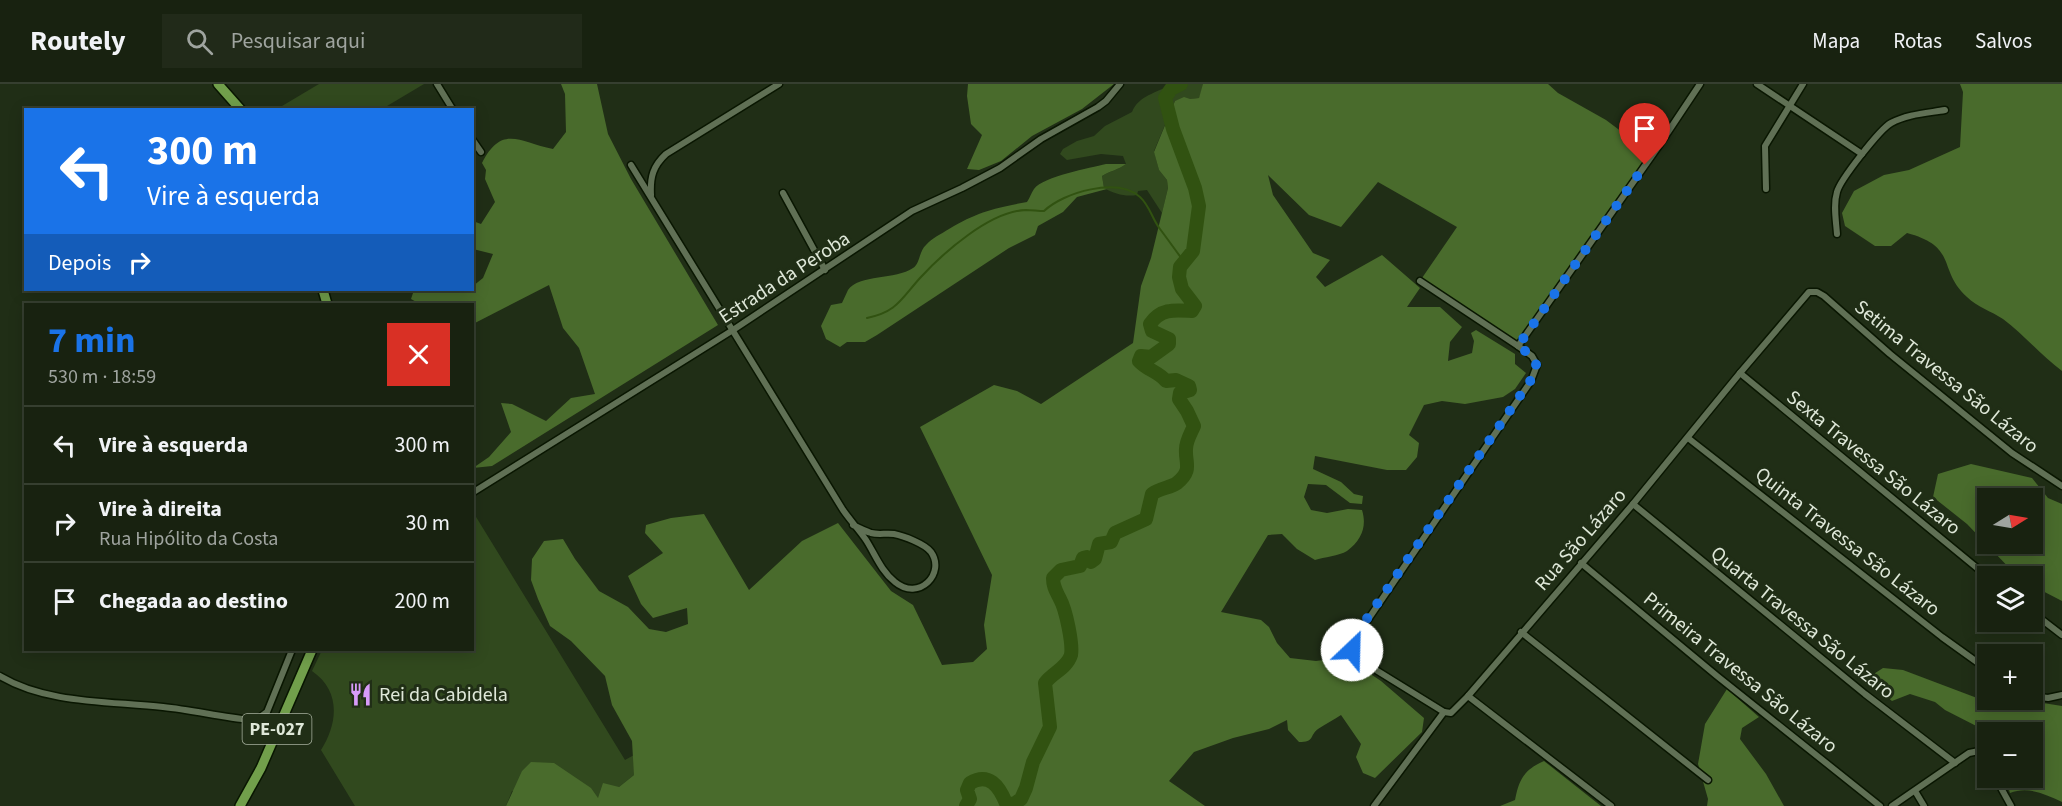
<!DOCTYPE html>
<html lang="pt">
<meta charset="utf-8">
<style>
:root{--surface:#182210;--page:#212a19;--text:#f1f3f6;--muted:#9fa49f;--line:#363f30;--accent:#1a73e8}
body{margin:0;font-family:"Source Sans 3",sans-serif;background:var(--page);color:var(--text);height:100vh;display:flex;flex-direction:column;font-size:22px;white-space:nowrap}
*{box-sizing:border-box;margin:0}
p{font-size:20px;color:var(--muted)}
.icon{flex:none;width:33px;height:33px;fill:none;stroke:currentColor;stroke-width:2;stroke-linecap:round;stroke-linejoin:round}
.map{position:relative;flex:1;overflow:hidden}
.sheet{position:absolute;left:24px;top:219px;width:450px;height:348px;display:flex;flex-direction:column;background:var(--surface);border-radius:0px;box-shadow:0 3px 15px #0003,0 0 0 2px var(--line)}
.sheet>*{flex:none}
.banner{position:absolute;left:24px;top:24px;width:450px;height:183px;border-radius:0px;box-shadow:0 3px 15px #0003,0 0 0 2px var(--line);background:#1a73e8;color:#fff;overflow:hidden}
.needle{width:39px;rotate:79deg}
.controls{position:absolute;left:1977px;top:404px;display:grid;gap:12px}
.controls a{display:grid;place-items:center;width:66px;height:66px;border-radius:0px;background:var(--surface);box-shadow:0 3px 15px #0003,0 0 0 2px var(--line);font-size:30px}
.pin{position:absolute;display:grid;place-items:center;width:51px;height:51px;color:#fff;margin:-62px -26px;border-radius:50% 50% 50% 0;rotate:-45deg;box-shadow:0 0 6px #0007}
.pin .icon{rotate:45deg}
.me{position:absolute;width:66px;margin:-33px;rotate:24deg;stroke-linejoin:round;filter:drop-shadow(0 0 4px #0008)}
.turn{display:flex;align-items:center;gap:21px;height:126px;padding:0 24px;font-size:27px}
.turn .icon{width:78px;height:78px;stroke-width:2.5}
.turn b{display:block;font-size:42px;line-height:51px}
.then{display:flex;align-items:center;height:57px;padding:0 24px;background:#0003;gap:12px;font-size:22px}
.round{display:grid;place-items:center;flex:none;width:63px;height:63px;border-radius:0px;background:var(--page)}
.head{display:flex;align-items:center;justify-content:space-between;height:102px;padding:0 24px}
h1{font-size:36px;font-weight:700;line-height:45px;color:var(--accent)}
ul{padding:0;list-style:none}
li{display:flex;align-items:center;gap:18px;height:78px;padding:0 24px;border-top:2px solid var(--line)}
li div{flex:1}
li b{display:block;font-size:22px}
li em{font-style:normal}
header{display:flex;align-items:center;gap:36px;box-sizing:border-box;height:84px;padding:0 30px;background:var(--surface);border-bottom:2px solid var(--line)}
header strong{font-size:28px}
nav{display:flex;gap:33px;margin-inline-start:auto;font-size:21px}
.search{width:420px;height:54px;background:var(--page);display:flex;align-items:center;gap:15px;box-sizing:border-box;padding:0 21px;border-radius:0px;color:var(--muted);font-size:22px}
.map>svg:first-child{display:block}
.green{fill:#31491e}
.forest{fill:#496b2c;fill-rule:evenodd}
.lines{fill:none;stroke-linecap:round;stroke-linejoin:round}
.stream{stroke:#315211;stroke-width:2}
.river{stroke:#315211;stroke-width:14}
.minor-casing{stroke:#091601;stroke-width:9}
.primary-casing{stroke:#091601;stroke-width:12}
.minor{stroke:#607055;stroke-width:6}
.primary{stroke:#719f4b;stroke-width:9}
.route{stroke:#1a73e8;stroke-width:10;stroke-dasharray:0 18}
.labels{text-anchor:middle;stroke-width:6;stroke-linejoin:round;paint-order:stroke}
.shield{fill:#202e16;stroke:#a6b09e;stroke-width:1.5}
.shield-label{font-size:18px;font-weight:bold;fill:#dfe8d9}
.street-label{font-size:20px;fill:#dfe8d9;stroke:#202e16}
.poi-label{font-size:20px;fill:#dfe8d9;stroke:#202e16;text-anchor:start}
</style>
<header>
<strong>Routely</strong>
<div class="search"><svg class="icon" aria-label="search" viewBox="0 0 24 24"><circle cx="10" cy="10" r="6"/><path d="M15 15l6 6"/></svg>Pesquisar aqui</div>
<nav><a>Mapa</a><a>Rotas</a><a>Salvos</a></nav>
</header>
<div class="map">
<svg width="2062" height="722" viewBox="0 0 2062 722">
<rect width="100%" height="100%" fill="#202e16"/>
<g class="green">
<polygon points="319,0 424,0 382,25 277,25"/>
<path d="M 1172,0 L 1203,0 L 1204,2 L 1199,14 L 1175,17 L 1154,67 L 1159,86 L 1167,96 L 1168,104 L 1162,129 L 1147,106 L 1138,107 L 1137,111 C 1125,113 1115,110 1104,104 L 1102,92 C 1110,87 1118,86 1126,80 L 1123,72 L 1101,70 L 1067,76 L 1060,70 L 1063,65 L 1077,57 L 1094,52 L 1105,42 L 1132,28 C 1139,11 1157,9 1172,0 Z"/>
<path d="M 473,428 L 625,676 L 634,671 L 634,691 L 619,703 L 598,714 L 512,707 L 506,722 L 355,722 L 321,666 C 338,639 341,607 312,587 L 322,566 L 472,566 Z"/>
</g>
<g class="forest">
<path d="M 561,0 L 597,0 L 608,50 L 631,95 L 718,241 L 492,382 L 473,384 L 489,373 L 511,348 L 501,319 L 512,320 L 546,337 L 571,314 L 595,310 L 579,264 L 563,244 L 549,201 L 473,240 L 472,220 L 420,220 L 411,215 L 414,206 L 472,206 L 473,202 L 483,194 L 493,170 L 473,165 L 473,137 L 481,140 L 495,118 L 485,95 L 486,86 L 482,79 C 502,40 519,58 553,65 L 566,48 L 565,10 Z"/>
<polygon points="968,0 1114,0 1082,25 1032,52 1001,77 979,86 967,85 982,51 971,40 967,12"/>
<path d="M 1203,0 L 1548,0 L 1558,9 L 1606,36 L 1650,69 L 1517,258 L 1422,194 L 1457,143 L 1378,98 L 1341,143 L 1309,131 L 1268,91 L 1273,111 L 1313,169 L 1330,176 L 1316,193 L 1325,203 L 1382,171 L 1420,204 L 1407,223 L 1440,223 L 1462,243 L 1450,258 L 1448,277 L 1472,269 L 1474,257 L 1471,249 L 1476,246 L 1515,270 L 1515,280 L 1526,289 L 1515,305 L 1503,313 L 1465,320 L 1442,317 L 1424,321 L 1409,351 L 1419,359 L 1417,373 L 1406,386 L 1387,386 L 1315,372 L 1313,385 L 1341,398 L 1354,410 L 1363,412 L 1362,420 L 1350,419 L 1326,401 L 1308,400 L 1304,413 L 1311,426 L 1327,429 L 1348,425 L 1362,426 C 1367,442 1362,456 1347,467 C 1339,472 1324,473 1315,476 L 1297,465 L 1282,450 L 1268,451 L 1221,528 L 1261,536 L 1269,543 L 1277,559 L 1290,574 L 1316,577 L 1345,573 L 1381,597 L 1424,634 L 1422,648 L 1375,694 L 1363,689 L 1356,673 L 1361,660 L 1341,631 C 1334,636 1325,640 1318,645 C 1309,652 1315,658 1299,658 L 1288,646 L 1287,636 L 1269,645 L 1233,654 L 1194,668 L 1169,697 L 1205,722 L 506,722 L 522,687 L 531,678 L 554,679 L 591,704 L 598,714 L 603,699 L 619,703 L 634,691 L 632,657 L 612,621 L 605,592 L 571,557 L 550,542 L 538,515 L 531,496 L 532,475 L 544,457 L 563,455 L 575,475 L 599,507 L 628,523 L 649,545 L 666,548 L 688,540 L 687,524 L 653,534 L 641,520 L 628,492 L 663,469 L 645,449 L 646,441 L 671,434 L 704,430 L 749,506 L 802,457 L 838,439 L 891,507 L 913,521 L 942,581 L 973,578 L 987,565 L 984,541 L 992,491 L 920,343 L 994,301 L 1017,307 L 1041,320 L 1133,259 L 1141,202 L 1151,174 L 1168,104 L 1167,96 L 1159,86 L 1154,68 L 1175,17 L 1184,13 L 1190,15 L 1199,14 Z"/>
<path d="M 1960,0 L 2062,0 L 2062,287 C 2041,271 2023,250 2003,235 C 1991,227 1977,223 1967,213 C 1937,186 1959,163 1907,149 L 1891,162 L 1875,162 L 1845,142 L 1842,129 L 1854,107 L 1884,91 L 1909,86 L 1960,63 L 1963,8 Z"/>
<path d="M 1106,80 L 1126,80 C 1118,86 1110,87 1102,92 L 1104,104 L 1107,105 L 1077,113 L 1063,128 L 1038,142 L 1035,151 L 1009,164 L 877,251 L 865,258 L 847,258 L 840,263 L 826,255 L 821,242 L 831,221 L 842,219 C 844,215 846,210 848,206 C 859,190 896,196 913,184 C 920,180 919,167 926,161 C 932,154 941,150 949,145 C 977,128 995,124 1027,118 C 1030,114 1031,109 1034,105 C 1044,92 1090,84 1106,80 Z"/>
<path d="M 1971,380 L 2032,394 L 2048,414 L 2062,420 L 2062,517 L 2033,502 L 2032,492 L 2017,492 L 1967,440 L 1933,413 L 1938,390 ZM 1988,414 L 2032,414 L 2032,459 L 1988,459 Z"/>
<path d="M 1883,584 L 1903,586 L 1985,617 L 2018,615 L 2062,622 L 2062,718 C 2045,710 2028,702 2010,709 L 2006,696 L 2008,693 L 2032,693 L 2032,648 L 1988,648 L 1945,626 L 1935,618 L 1910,610 L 1892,617 L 1866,595 Z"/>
<polygon points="1727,605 1759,633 1742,644 1740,655 1766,690 1784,722 1707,722 1708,715 1698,680 1705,640"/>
<path d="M 1544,677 L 1601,722 L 1500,722 L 1515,716 C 1519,695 1524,686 1544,677 Z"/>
</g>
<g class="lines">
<path class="stream" d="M 867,234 C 897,228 901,215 920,194 C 943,169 990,127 1026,126 C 1032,126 1038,127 1044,127 C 1064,108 1117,93 1140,113 C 1150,122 1152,135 1160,145 C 1169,157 1176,167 1185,179"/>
<path class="river" d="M 966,722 L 970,715 L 967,706 L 970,699 C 989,688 999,702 1006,719 L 1014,720 L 1021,715 L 1026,704 L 1033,678 L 1050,643 L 1045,599 C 1052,589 1067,584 1071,571 C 1073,560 1066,526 1060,515 C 1056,507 1053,503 1053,494 L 1061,486 L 1080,482 L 1083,474 L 1087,473 L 1091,478 L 1095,475 L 1099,460 L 1111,458 L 1115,449 L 1146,435 L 1152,410 C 1160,404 1170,404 1177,399 C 1193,386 1185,379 1186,365 C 1186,357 1191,349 1194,342 L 1187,327 L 1179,315 L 1180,309 L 1190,306 L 1189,302 L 1176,296 L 1166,297 C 1159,288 1147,286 1139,277 L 1141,272 L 1151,273 L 1169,260 L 1169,255 L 1152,247 L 1150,240 C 1161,224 1175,226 1192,227 L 1195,222 L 1182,205 L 1179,193 L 1180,183 L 1193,167 L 1199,122 L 1195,104 L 1173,45 L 1165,14 L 1171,5 L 1181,0"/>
<defs>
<g id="minor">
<polyline points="437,0 453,26"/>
<polyline points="1757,0 1862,70"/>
<polyline points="472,55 481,68"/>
<path d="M 631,81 L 843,426 C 850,436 859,446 866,456 C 875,470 881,487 895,498 C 919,518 946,489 931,468 C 925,460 904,452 894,450 C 886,449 878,451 871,449 C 865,447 859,444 853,441"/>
<polyline points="1766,105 1765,62 1803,0"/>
<polyline points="783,109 825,186"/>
<path d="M 651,111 C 650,93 653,82 666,70 L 779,0"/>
<path d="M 1837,150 C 1836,136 1833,121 1837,108 C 1840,96 1880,45 1891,39 C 1907,30 1928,29 1945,26"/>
<polyline points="1420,197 1518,262 1532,272 1537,281 1531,297 1352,559 1352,566 1363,578 1444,628"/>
<polyline points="1518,262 1658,63 1700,0"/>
<polyline points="1740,289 1988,493"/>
<polyline points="1688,354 1942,553 1988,586"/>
<polyline points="472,409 733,246 912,127 962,104 1000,84 1041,55 1098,23 1106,17 1120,0"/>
<polyline points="1633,420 1865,610 1955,679"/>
<polyline points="1581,479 1717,592 1880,722"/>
<polyline points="2032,528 2062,551"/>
<polyline points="1521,548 1708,696"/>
<path d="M 0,592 C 47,620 109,617 163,623 C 192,626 221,633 250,636 L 259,634 L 267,628 L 292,566"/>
<polyline points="1468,612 1611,722"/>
<polyline points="2032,612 2048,614 2062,611"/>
<polyline points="1995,693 2011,722"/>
<polyline points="1915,707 1924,722"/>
<polyline points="1374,722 1444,628 1451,629 1468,612 1633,420 1740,289 1809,208 1817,208 1824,212 1890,270 2012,369 2062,402"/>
<polyline points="1892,722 1969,669 1979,667 1988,679"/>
</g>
<g id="primary">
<polyline points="218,0 241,26"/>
<polyline points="323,206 327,220"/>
<polyline points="240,722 261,684 312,566"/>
</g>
</defs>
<use href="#minor" class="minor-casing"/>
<use href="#primary" class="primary-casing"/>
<use href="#minor" class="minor"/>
<use href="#primary" class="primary"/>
</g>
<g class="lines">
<path class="route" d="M 1352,566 L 1352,559 L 1355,552 L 1535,290 C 1540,275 1529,270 1518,262 L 1645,81"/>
</g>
<defs>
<symbol id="restaurant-bare" viewBox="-9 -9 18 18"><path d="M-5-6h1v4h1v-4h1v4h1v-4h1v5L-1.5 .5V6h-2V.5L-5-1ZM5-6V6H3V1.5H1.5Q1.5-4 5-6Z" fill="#d79bf9" stroke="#202e16" stroke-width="2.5" paint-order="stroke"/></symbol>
</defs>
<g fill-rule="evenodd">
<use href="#restaurant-bare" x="344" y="594" width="33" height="33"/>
</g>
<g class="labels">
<rect class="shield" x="242.5" y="630" width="69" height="30" rx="4.5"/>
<g class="shield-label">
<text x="277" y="651">PE-027</text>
</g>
<g class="street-label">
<text transform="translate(784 193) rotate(-33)" y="7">Estrada da Peroba</text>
<text transform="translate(1947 292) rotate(39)" y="7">Setima Travessa São Lázaro</text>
<text transform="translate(1874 378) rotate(39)" y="7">Sexta Travessa São Lázaro</text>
<text transform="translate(1580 455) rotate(-49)" y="7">Rua São Lázaro</text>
<text transform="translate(1848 457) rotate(38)" y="7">Quinta Travessa São Lázaro</text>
<text transform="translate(1803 538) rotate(39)" y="7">Quarta Travessa São Lázaro</text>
<text transform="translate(1741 588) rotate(39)" y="7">Primeira Travessa São Lázaro</text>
</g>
<g class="poi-label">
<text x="379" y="617">Rei da Cabidela</text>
</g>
</g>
</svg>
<div class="controls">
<a><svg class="needle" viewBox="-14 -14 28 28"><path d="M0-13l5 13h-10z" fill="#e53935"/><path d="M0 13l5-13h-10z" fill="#9fa49f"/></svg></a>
<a><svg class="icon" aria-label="layers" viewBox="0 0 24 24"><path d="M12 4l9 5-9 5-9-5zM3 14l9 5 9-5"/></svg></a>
<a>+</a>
<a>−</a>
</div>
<div class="pin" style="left:1645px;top:81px;background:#d93025"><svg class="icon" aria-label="arrive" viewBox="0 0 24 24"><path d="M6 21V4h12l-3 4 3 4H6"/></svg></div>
<svg class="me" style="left:1352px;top:566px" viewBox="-20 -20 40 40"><circle r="19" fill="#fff"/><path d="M0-13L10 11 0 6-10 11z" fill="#1a73e8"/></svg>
<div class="banner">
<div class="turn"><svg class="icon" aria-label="left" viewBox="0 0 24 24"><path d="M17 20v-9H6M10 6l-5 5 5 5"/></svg><div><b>300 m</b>Vire à esquerda</div></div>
<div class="then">Depois<svg class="icon" aria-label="right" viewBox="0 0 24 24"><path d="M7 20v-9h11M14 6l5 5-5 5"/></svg></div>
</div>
<section class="sheet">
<div class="head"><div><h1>7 min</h1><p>530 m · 18:59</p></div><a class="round" style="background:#d93025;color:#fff"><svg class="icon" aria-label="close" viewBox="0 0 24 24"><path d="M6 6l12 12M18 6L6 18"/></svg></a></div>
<ul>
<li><svg class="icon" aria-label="left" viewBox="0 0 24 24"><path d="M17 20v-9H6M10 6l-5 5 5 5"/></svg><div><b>Vire à esquerda</b></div><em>300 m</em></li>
<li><svg class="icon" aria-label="right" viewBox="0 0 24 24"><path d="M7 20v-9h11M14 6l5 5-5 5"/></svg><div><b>Vire à direita</b><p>Rua Hipólito da Costa</p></div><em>30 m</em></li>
<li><svg class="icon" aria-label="arrive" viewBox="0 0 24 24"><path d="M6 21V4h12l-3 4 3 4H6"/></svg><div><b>Chegada ao destino</b></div><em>200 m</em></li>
</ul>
</section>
</div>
